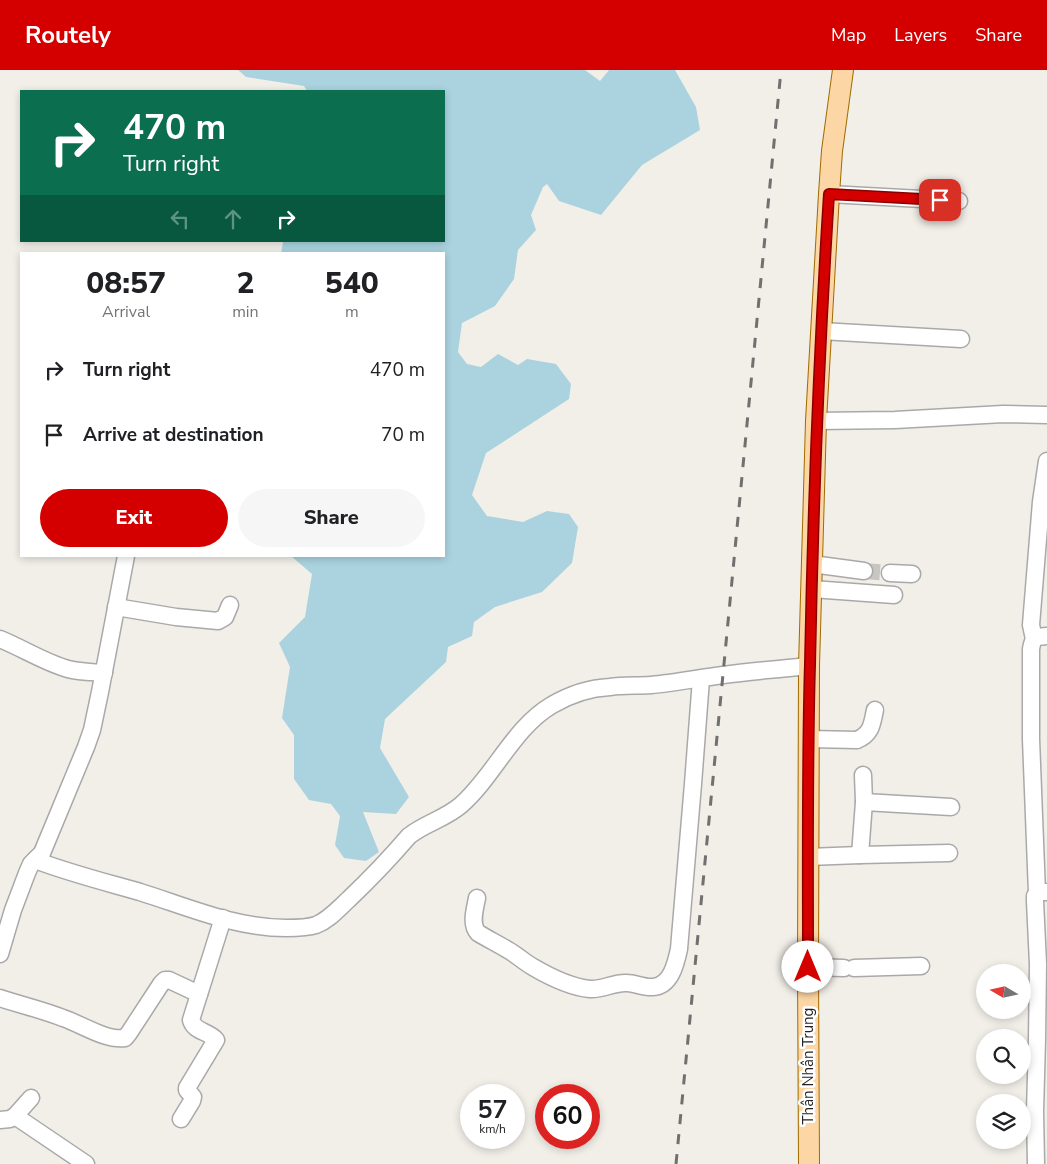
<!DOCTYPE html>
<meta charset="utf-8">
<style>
:root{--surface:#fff;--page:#f6f6f6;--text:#202124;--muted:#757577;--accent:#d40000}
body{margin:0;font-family:"Nunito Sans",sans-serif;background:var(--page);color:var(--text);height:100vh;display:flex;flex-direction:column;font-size:19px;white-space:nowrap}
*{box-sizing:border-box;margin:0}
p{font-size:16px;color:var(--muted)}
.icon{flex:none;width:28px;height:28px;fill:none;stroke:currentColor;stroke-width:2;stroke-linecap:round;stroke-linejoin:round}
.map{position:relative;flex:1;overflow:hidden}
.panel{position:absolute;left:20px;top:182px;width:425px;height:305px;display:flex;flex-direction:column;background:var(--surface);border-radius:0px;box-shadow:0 2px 8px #0003}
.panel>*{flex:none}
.guide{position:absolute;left:20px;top:20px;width:425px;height:152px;border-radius:0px;box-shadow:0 2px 8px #0003;background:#0b6e4f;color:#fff;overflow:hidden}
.needle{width:32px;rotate:279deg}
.fabs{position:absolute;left:976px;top:894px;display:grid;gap:10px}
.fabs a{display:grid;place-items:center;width:55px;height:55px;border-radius:50%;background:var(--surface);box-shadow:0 2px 8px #0003;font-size:25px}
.speed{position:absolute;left:460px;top:1014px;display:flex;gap:10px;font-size:25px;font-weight:700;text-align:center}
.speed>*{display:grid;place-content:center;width:65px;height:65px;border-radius:50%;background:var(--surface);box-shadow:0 2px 8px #0003;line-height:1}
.speed small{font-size:12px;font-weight:400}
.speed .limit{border:8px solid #d22;background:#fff;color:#111}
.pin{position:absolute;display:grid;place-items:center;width:42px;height:42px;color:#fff;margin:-21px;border-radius:10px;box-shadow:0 2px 8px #0006}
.me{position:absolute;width:55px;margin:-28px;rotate:0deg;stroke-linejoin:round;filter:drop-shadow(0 0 4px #0008)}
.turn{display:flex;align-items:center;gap:18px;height:105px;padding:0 20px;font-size:22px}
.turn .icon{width:65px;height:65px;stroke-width:2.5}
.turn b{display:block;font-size:35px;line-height:42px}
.lanes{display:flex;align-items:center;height:48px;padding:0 20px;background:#0003;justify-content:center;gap:25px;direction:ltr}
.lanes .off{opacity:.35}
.eta{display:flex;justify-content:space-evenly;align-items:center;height:85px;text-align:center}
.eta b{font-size:30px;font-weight:800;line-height:35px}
.button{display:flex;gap:10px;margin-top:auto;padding:10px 20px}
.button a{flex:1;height:58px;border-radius:30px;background:var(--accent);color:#fff;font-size:20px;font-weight:800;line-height:58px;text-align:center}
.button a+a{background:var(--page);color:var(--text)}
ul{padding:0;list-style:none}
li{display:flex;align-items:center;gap:15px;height:65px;padding:0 20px}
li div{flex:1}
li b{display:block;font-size:19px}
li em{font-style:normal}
header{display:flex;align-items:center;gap:30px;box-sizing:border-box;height:70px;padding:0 25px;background:var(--accent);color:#fff}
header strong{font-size:24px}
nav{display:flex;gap:28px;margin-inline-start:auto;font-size:18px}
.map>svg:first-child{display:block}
.water{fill:#aad3df}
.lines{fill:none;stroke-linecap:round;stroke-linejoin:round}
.minor-tunnel{stroke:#c8c6c1;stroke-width:16;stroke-dasharray:16 8;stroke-linecap:butt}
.minor-casing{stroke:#a9a9a9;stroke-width:19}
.major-casing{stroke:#a06b00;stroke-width:22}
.minor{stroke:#fff;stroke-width:16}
.major{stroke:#fcd6a4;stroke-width:20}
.rail{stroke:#707070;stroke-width:3;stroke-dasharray:10 10;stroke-linecap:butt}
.route-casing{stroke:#8a0000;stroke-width:12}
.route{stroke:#d40000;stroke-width:9}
.labels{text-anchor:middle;stroke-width:5;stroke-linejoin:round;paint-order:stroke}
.street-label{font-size:15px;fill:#222;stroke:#fff}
</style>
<header>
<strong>Routely</strong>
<nav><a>Map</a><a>Layers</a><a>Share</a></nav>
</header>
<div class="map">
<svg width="1047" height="1094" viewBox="0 0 1047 1094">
<rect width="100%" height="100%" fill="#f2efe9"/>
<polygon class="water" points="238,0 585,0 600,11 609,0 675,0 696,37 700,60 642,95 601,145 559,131 547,114 543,117 531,145 536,160 518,180 514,209 495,236 462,253 458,282 467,294 481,297 498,284 518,295 527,289 556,294 571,314 569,329 486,383 472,425 487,446 523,452 547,441 569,444 578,457 572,493 542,522 495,537 474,552 472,566 448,577 446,592 385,649 380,678 409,727 396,744 363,742 379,782 366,791 344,788 335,775 340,746 331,734 309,730 294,709 294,665 282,648 290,597 279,573 305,547 312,504 291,486 444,486 444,184 281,184 283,172 285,171 444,171 444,21 307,21 304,16 246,7"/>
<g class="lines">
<polyline class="minor-tunnel" points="864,501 890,503"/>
<defs>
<g id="minor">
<polyline points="829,124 959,131"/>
<polyline points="821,261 961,269"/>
<polyline points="816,351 895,350 1003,344 1047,345"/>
<polyline points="812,494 864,501"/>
<polyline points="890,503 912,504"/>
<polyline points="812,519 894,525"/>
<polyline points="116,537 176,547 218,551 225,547 230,535"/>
<path d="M 0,569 C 22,578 46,593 68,599 C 80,602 92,602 104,603"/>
<polyline points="1034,569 1031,555 1041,432 1047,391"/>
<path d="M 809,669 L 857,670 C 872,664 872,653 875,640"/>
<polyline points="864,732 951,737"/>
<polyline points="860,785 864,732 863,705"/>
<polyline points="808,787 860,785 949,783"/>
<path d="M 35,790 C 69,803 105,812 140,822 C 188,837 235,858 286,858 C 296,858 307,858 316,855 C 329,850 339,838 349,829 C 370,809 390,788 409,766 C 425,753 445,749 461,735 C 494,706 514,657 552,635 C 569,625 590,618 610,617 C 623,615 637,616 651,615 C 675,613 699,608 723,605 C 751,601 781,599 809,596"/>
<path d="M 1037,823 L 1031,669 L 1031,579 C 1033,566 1036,567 1047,566"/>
<path d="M 477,828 C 475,839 470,854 478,863 C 488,869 498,874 508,880 C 517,885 524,892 533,897 C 550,907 570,917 590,919 C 603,920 614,912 627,913 C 635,913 644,918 653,917 C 671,916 676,893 679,879 L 693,714 L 701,609"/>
<polyline points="0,884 13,840 27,803 31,794 42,783 86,677 92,660 100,622 126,486"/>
<polyline points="808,897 844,898"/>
<polyline points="854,898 921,896"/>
<path d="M 0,928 C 21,935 43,940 63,948 C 81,954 106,971 125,968 L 129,963 L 161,914 L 165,910 L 169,910 L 199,924"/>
<polyline points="15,1046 86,1094"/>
<path d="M 181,1049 L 192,1031 L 193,1027 L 187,1020 L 187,1018 L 216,970 C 209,961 194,962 191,950 L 223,848"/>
<polyline points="0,1050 10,1049 15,1046 31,1028"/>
<polyline points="1036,1094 1035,1041 1037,970 1038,894 1035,831 1035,826 1037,823 1041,822 1047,822"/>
</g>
<polyline id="major" points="809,1094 808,897 809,596 816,351 829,124 832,81 843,0"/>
</defs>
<use href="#minor" class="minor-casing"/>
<use href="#major" class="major-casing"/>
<use href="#minor" class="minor"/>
<use href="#major" class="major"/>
<polyline class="rail" points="676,1094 781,0"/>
</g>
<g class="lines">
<defs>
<path id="route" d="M 808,897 C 808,796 807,695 810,594 C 813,437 819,281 829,124 L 940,130"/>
</defs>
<use href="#route" class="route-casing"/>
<use href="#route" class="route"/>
</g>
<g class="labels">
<g class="street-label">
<text transform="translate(808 996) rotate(-90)" y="5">Thân Nhân Trung</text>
</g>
</g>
</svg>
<div class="fabs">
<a><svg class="needle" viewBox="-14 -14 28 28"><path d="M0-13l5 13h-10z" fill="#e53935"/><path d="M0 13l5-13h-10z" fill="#757577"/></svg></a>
<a><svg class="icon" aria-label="search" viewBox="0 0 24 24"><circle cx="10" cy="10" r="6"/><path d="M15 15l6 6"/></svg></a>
<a><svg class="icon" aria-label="layers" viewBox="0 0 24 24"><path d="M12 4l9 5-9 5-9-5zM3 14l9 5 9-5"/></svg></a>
</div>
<div class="speed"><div>57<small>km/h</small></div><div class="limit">60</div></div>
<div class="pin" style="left:940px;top:130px;background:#d93025"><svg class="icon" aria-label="arrive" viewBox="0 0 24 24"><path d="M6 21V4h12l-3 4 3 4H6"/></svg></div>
<svg class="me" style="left:808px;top:897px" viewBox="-20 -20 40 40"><circle r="19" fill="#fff"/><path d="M0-13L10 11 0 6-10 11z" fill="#d40000"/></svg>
<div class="guide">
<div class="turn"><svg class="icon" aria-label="right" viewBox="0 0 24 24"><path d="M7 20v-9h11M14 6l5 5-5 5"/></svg><div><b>470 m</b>Turn right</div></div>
<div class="lanes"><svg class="icon off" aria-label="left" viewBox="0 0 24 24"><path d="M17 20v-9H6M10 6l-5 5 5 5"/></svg><svg class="icon off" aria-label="ahead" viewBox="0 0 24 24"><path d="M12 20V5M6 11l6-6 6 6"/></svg><svg class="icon" aria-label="right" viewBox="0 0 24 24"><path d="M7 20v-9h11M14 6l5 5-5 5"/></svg></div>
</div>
<section class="panel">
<div class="eta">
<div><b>08:57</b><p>Arrival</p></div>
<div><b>2</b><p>min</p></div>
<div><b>540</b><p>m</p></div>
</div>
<ul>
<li><svg class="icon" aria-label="right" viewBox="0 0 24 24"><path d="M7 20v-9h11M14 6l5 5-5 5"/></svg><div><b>Turn right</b></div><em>470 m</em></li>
<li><svg class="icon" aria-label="arrive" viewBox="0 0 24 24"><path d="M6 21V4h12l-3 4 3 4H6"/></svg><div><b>Arrive at destination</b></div><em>70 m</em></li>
</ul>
<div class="button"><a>Exit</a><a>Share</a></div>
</section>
</div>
